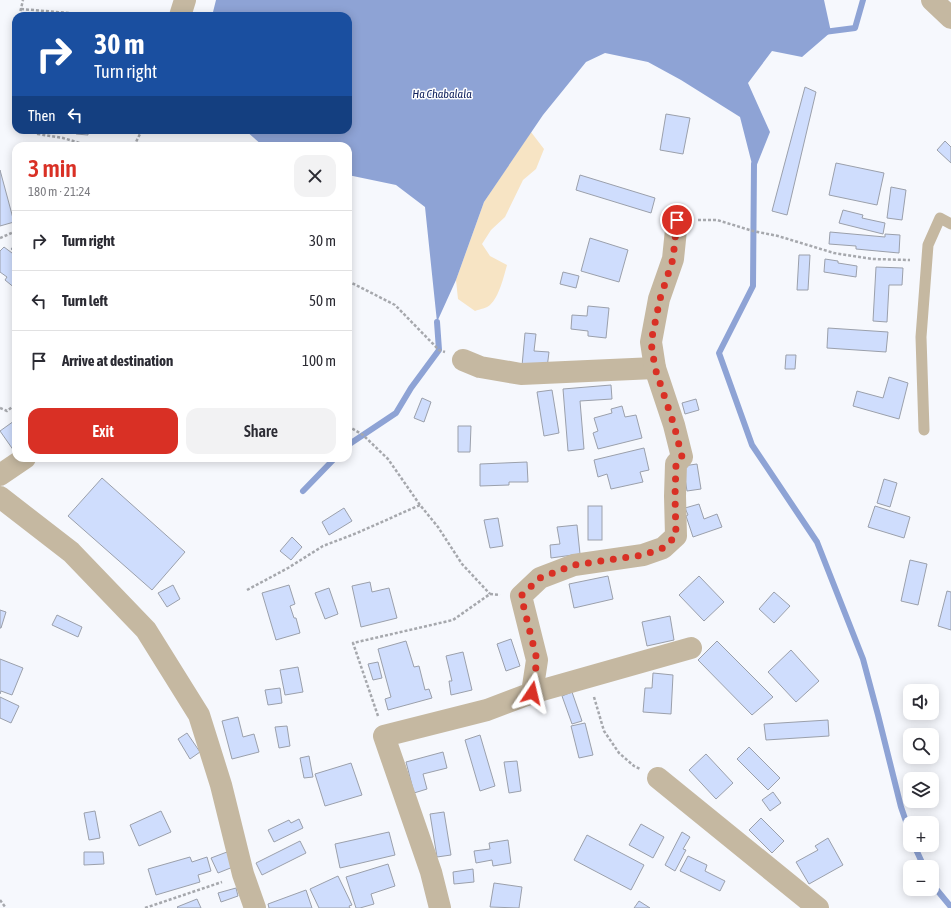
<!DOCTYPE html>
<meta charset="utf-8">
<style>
:root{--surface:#fff;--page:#f2f2f3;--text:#2b2b33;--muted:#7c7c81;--line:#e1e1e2;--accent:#d93025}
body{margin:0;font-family:"Asap Condensed",sans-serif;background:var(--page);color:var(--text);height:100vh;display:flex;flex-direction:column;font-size:15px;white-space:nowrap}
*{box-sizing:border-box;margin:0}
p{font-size:13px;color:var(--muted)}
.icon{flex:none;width:22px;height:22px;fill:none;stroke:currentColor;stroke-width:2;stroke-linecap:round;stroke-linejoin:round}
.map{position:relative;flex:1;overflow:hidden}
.panel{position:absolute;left:12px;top:142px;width:340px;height:320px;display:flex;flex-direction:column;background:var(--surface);border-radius:12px;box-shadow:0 2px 10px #0003}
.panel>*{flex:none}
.hud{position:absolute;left:12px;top:12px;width:340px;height:122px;border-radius:12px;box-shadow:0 2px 10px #0003;background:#1a4fa0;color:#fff;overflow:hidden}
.fabs{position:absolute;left:903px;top:684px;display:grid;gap:8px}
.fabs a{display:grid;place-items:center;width:36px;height:36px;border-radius:8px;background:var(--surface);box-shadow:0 2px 10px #0003;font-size:20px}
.pin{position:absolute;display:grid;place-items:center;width:34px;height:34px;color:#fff;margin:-17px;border:2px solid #fff;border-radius:50%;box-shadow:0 1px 4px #0007}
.me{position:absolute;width:44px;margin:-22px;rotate:10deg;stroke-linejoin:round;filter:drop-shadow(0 0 3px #0008)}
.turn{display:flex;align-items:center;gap:14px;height:84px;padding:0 16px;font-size:18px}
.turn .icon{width:52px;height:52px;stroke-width:2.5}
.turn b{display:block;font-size:28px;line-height:34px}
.then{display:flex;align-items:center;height:38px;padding:0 16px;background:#0003;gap:8px;font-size:15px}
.round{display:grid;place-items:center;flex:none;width:42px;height:42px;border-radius:12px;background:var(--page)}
.summary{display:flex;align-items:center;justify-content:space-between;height:68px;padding:0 16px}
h1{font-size:24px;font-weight:600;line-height:30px;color:var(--accent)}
.action{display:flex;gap:8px;margin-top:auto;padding:8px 16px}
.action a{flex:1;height:46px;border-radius:12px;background:var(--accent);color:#fff;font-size:16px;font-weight:600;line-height:46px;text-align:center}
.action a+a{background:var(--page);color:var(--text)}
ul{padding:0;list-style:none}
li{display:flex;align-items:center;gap:12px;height:60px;padding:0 16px;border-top:1px solid var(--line)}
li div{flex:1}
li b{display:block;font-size:15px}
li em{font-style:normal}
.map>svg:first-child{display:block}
.green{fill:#f7e4c4}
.water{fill:#8ea3d5}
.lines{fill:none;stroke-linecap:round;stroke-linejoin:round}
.stream{stroke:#8ea3d5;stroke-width:6}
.building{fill:#cfddfd;stroke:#9ba0ab}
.path{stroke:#a6a8ad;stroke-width:2.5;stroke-dasharray:3 2;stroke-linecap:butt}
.service{stroke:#c5b8a1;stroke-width:11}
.minor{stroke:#c5b8a1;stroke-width:22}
.route{stroke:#d93025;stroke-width:7;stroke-dasharray:0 12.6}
.labels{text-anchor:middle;stroke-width:3;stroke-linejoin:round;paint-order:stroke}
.water-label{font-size:12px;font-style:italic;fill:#142560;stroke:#fff}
</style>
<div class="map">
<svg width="951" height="908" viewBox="0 0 951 908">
<rect width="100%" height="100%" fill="#f6f8fd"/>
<path class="green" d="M 531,132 L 544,149 L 536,169 L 523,180 L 505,217 L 491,230 L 482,244 L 490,256 L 507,265 C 504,276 499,297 490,305 C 487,308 480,309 475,311 L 458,299 L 456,280 L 484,202 Z"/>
<polygon class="water" points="216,0 824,0 831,32 802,57 772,51 748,83 770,132 754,172 740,117 681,80 648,62 605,53 586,62 543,115 484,202 456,280 437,322 425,207 396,185 348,175 348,146 263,146 245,130 348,130 348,16 212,16"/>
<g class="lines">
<g class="stream">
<polyline points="824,32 855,28 863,0"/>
<polyline points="754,164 753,286 719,353 752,445 817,542 863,659 878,715 901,807 910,833"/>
<polyline points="348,445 396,413 411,388 439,350 437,322"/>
<polyline points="303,491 335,458"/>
<polyline points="914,845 924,867"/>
<polyline points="932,884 951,907"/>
</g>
</g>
<g class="building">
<polygon points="805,87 816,92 787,215 772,211"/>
<polygon points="666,114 690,118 683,154 660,150"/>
<polygon points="76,130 88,130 88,135 76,134"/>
<polygon points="945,141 951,147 951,163 937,150"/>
<polygon points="836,163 884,173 877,205 829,195"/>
<polygon points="0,170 14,222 0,226"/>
<polygon points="580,175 655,198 651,213 576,190"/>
<polygon points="891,187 906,190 902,220 887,218"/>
<polygon points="843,210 863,215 862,218 885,223 883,234 839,223"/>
<polygon points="830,232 885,237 885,234 900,235 899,253 856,249 856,246 829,244"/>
<polygon points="590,238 628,250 619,282 581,271"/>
<polygon points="16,243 16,289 5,280 7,277 0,272 0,251 4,247 12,253 14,251 11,249"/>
<polygon points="799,255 810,255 808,290 797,290"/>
<polygon points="825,259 838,261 838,263 857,266 856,277 824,272"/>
<polygon points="876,267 903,268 902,285 889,285 887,322 873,321"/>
<polygon points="563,272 579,276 576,288 560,284"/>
<polygon points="588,306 609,308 606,338 588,336 588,331 571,329 572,315 587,316"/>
<polygon points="828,328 888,332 886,352 827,348"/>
<polygon points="525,333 536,334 534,351 549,352 547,368 522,366"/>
<polygon points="786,355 796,355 795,369 785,369"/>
<polygon points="889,377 908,383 899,419 853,406 857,391 883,398"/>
<polygon points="611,385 612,399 580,401 584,449 568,451 563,389"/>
<polygon points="552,390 559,433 544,436 537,392"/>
<polygon points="422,398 431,402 424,422 414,418"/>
<polygon points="696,399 699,410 685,414 682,403"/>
<polygon points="622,406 625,417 636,415 642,438 598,449 593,433 598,431 594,418 612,413 611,409"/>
<polygon points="14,421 16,424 16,449 14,451 0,431"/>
<polygon points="458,426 471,426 470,452 458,452"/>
<polygon points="644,448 649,470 640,472 643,482 611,489 607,474 598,477 594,460"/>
<polygon points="527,462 528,482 509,482 509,485 480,486 480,464"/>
<polygon points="697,464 701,489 687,491 683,466"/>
<polygon points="102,478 185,552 152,590 68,516"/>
<polygon points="884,479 897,483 890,507 877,503"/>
<polygon points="699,504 704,519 717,514 722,527 693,537 686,516 688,515 685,508"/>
<rect x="588" y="506" width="14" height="34"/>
<polygon points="875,506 910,517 904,538 868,527"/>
<polygon points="344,508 352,521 329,535 322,522"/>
<polygon points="498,518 503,546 490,548 484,520"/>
<polygon points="577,525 580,554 551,558 550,545 560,544 557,527"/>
<polygon points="292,537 302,547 291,560 280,551"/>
<polygon points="910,560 927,564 918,605 901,601"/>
<polygon points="608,576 613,599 574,608 569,584"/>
<polygon points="699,576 724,602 704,621 679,595"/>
<polygon points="370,582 372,592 389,588 397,618 361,627 352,586"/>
<polygon points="173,585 180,599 167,607 158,593"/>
<polygon points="289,585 295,604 290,606 294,618 296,618 300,633 276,640 262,593"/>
<polygon points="329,588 338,614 325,619 315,593"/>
<polygon points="947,591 951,592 951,630 938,626"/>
<polygon points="774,592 790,606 774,623 759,609"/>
<polygon points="0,610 6,612 1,628 0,628"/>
<polygon points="57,615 82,627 78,637 52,625"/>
<polygon points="670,616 674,640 647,646 642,622"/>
<polygon points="511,639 520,666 506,671 497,644"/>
<polygon points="406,641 414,667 419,666 425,690 429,689 432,698 388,710 385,699 391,697 378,649"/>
<polygon points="717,641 773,697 752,715 698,660"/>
<polygon points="791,650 819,681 796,702 768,672"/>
<polygon points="463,652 472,690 451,695 449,681 452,681 446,656"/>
<polygon points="0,659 23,668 12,695 1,691 0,694"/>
<polygon points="378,662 382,678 373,680 368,664"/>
<polygon points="298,667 303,692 285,695 280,670"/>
<polygon points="653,673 673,675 671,714 643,712 645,688 652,688"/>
<polygon points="280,688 282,703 268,705 265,690"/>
<polygon points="572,692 582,721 572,724 562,696"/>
<polygon points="0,697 19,706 11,723 0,718"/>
<polygon points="238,717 243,737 254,734 259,752 232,759 222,721"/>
<polygon points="828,720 829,736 766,740 764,724"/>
<polygon points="585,723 593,755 579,758 571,726"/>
<polygon points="287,726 290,746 279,748 275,727"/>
<polygon points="187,733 200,752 190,759 178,739"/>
<polygon points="480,735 495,786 480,791 465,740"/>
<polygon points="749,747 780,778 768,790 737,759"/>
<polygon points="443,752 447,768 423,774 427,789 414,793 406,762"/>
<polygon points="706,754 733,783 716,799 689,770"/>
<polygon points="309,756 313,777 304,778 300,758"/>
<polygon points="517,761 521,791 509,793 504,762"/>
<polygon points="351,763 362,795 325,806 315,774"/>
<polygon points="773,792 781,803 770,811 762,800"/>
<polygon points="95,811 100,838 89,840 84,813"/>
<polygon points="161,811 171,832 139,846 130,825"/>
<polygon points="444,812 451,855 437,857 430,814"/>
<polygon points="761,818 784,841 772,853 749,830"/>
<polygon points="299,819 303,828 274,842 268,830 289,820 291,823"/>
<polygon points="641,824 664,837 653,858 629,845"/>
<polygon points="389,832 395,855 340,868 335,844"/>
<polygon points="682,832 690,837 683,849 686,850 675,871 665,865"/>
<polygon points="587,835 644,865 631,890 574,860"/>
<polygon points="828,838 843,865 809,884 796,862 818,850 815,846"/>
<polygon points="508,840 511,863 493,866 492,860 476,863 474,851 490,849 489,843"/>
<polygon points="300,841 306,853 262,875 256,863"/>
<polygon points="84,852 103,852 104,864 84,865"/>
<polygon points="227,852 233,867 218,873 211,858"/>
<polygon points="688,856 707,865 705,871 725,881 720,891 680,871"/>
<polygon points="190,857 192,862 207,857 211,871 198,875 200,882 156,895 148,869"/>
<polygon points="388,864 395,886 371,894 374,904 360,908 356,908 346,877"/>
<polygon points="473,869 474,882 454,884 453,872"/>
<polygon points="338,876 352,905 349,906 350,908 319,908 310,889"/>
<polygon points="494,883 522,887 519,908 490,907"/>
<polygon points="236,888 238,896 221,902 218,893"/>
<polygon points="306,890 312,908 269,908 268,904"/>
<polygon points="197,899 201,908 178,908 177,907"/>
<polygon points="639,901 650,908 634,908"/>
</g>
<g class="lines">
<g class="path">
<polyline points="21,9 104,16"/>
<polyline points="20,16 20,13 23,0"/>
<polyline points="34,130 38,134 63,138 90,146"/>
<polyline points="134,146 142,130"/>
<polyline points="698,220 717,220 753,231 778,236 834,253 872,259 910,260"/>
<polyline points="0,238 16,231"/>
<polyline points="348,281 395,305 439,350 445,352"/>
<polyline points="0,408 7,411 16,404"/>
<polyline points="348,426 363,435 388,459 420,505"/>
<polyline points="247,590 288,568 323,546 357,533 420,505 438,527 462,564 490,594"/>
<polyline points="594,697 604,731 619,753 634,766 640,769"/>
<polyline points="378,716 353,643 453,620 490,594 500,595"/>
<polyline points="0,900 6,908"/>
<polyline points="145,908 222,882"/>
</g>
<polyline class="service" points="924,430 921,337 928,245 940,218 951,224"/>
<g class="minor">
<polyline points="932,0 951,18"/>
<polyline points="180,16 185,0"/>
<polyline points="463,360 480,367 521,374 655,368"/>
<polyline points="0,475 25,458"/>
<polyline points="0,497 71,552 146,630 199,715 221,785 243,874 255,908"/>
<polyline points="532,693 537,660 521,596 540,578 574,565 643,555 663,548 676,536 675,496 676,464 682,457 674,425 655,368 651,342 659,299 673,259 677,220"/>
<polyline points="658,778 818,908"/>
<polyline points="440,908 431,872 384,736 487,710 532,693 691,648"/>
</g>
</g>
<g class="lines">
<polyline class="route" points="532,693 537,660 521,596 540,578 574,565 643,555 663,548 676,536 675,496 676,464 682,457 674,425 655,368 651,342 660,299 673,259 677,220"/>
</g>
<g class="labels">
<g class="water-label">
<text x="442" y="98">Ha Chabalala</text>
</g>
</g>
</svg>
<div class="fabs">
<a><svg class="icon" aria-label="sound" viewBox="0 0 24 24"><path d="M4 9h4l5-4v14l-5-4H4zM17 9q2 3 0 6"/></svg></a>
<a><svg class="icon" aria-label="search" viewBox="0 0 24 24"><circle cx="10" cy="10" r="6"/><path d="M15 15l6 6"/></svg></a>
<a><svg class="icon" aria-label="layers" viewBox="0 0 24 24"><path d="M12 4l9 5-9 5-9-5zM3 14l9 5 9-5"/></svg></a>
<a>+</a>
<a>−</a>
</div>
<div class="pin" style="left:677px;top:220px;background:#d93025"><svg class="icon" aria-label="arrive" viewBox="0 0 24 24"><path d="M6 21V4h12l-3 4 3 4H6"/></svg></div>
<svg class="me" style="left:532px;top:693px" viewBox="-20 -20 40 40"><path d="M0-17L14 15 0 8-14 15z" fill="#d93025" stroke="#fff" stroke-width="4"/></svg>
<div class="hud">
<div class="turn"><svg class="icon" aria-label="right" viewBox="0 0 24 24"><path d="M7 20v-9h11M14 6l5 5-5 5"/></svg><div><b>30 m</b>Turn right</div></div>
<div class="then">Then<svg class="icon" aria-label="left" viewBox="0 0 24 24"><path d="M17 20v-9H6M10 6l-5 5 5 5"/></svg></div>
</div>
<section class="panel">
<div class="summary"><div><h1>3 min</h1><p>180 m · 21:24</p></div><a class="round"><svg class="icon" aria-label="close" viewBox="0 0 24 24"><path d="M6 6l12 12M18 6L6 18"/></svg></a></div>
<ul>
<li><svg class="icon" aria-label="right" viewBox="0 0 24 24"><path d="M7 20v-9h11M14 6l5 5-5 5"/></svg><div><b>Turn right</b></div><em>30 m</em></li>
<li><svg class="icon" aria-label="left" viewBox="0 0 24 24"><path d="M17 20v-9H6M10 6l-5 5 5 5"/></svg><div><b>Turn left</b></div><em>50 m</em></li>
<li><svg class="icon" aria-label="arrive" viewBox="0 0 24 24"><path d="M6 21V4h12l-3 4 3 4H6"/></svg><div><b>Arrive at destination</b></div><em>100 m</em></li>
</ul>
<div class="action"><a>Exit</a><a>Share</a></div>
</section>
</div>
